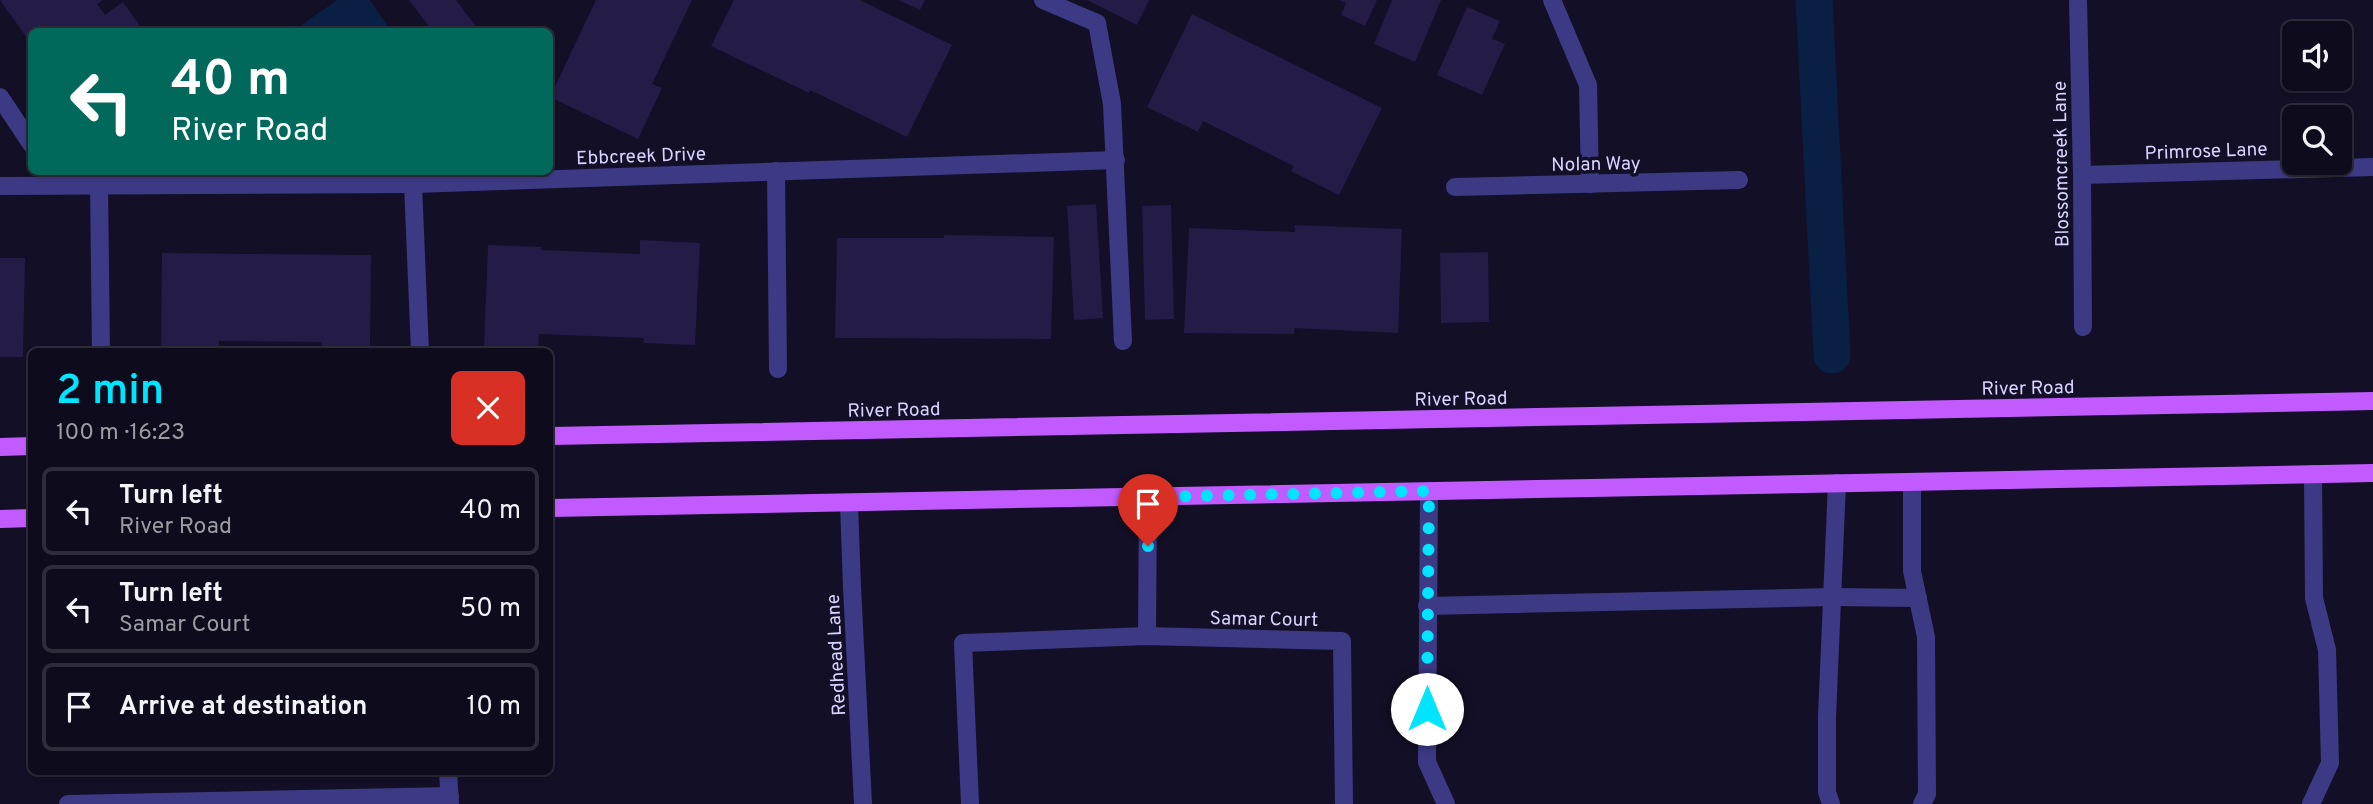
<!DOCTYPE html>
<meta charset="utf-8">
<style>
:root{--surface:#0e0b1c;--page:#1c1929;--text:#f1f3f6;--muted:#9b9ba3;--line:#2e2b3b;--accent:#00e5ff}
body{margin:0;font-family:Overpass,sans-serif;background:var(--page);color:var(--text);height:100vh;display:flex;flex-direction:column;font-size:26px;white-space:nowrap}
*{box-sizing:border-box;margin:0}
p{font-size:23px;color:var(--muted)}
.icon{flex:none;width:38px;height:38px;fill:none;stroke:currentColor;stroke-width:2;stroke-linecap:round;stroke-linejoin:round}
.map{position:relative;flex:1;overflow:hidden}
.sheet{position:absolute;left:28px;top:348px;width:525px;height:427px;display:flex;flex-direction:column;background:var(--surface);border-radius:10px;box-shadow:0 2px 5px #0004,0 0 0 2px var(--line)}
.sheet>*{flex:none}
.top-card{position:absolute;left:28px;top:28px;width:525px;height:147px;border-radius:10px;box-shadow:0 2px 5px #0004,0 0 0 2px var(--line);background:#00695c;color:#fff;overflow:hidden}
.tools{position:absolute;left:2282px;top:21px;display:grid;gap:14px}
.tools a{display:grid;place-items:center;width:70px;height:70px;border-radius:10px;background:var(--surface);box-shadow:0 2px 5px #0004,0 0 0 2px var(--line);font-size:35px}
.pin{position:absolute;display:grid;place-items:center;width:60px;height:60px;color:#fff;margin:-72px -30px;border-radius:50% 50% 50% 0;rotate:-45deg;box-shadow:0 0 7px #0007}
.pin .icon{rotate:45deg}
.me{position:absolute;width:77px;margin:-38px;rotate:0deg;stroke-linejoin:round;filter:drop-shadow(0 0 5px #0008)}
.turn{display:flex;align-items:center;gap:24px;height:147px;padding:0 28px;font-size:32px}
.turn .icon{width:91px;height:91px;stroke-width:2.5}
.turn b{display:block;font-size:49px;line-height:60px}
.round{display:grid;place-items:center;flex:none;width:74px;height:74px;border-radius:10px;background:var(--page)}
.head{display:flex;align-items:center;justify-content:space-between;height:119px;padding:0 28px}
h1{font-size:42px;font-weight:600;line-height:52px;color:var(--accent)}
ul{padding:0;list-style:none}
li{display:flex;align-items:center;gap:21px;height:88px;margin:0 14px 10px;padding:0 14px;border:4px solid var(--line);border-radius:10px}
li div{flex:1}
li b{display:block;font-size:26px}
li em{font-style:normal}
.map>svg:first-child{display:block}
.water{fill:#0a1f44}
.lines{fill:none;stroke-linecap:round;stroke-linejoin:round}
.canal{stroke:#0a1f44;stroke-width:37}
.building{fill:#241b47}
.service{stroke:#3d3a85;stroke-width:18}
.minor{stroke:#3d3a85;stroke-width:18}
.primary{stroke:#c25bff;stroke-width:18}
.route{stroke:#00e5ff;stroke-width:12;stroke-dasharray:0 21.6}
.labels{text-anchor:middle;stroke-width:7;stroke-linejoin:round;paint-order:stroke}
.street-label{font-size:19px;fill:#d9d4ff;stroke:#130f26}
</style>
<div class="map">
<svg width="2373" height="804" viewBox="0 0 2373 804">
<rect width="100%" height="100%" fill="#130f26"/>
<polygon class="water" points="337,0 370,0 391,31 293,31"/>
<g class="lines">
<polyline class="canal" points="1814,0 1832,355"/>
</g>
<g class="building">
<polygon points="0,0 103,0 97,4 105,15 123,2 144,32 32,32 32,45"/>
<polygon points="409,0 456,0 480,32 433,32"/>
<polygon points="596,0 692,0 652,84 662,88 638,139 550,97"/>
<polygon points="734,0 860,0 952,45 907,137 810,90 809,93 711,46"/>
<polygon points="898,0 925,0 920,10"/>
<polygon points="1087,0 1149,0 1137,25"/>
<polygon points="1339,0 1377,0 1365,26 1341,15 1346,3"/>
<polygon points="1392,0 1441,0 1415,62 1374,44"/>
<polygon points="1467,7 1500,21 1492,39 1505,44 1482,95 1437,75"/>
<polygon points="1192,14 1382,108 1339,195 1291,171 1294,166 1203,121 1198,132 1147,107"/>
<polygon points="1096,204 1103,318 1074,320 1067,206"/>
<polygon points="1171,205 1174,319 1145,320 1142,206"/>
<polygon points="1294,225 1402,229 1398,333 1294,328 1294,334 1184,333 1189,228 1295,232"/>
<polygon points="944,235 1054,237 1051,339 835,338 837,238 944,238"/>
<polygon points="640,240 700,243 695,345 643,343 644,338 539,334 538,348 484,346 488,245 541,247 541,250 640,254"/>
<polygon points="1488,252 1489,322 1441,323 1440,253"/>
<polygon points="162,253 371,255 370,349 322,349 322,342 219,341 219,352 161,352"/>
<polygon points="0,258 25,258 23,357 0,357"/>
</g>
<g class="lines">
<g class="service">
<polyline points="1912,482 1912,571 1926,637 1927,794 1922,804"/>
<polyline points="849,503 852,587"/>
<polyline points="1832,597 1918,598"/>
<polyline points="68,804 450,796"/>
<polyline points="1831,804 1827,792 1827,717 1837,483"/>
</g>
<g class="minor">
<polyline points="1043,0 1097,23 1112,104 1123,341"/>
<polyline points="1552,0 1588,85 1590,184"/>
<polyline points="2078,0 2082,175 2083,327"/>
<polyline points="0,97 32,145"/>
<polyline points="776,171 778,369"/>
<polyline points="2082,175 2373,167"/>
<polyline points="99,184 101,352"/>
<polyline points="413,184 420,352"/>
<polyline points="0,186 413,184 1116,160"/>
<polyline points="1455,187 1739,180"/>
<polyline points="1429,491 1427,762 1446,804"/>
<polyline points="852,587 863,804"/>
<polyline points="1427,606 1832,597"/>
<polyline points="1147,636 1148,497"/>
<polyline points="448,772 450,804"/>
<polyline points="970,804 963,643 1147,636 1342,641 1344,804"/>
<polyline points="2311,804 2330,763 2327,650 2314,598 2313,474"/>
</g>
<g class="primary">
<polyline points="550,436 2373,401"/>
<polyline points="0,447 32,446"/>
<polyline points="550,508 2373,473"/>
<polyline points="0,519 32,518"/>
</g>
</g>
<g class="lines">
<polyline class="route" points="1148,546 1148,497 1429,491 1427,709"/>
</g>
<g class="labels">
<g class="street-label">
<text transform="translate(2206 150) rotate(-2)" y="7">Primrose Lane</text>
<text transform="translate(641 155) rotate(-2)" y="7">Ebbcreek Drive</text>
<text transform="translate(1596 163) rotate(-1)" y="7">Nolan Way</text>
<text transform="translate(2060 164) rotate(-91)" y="7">Blossomcreek Lane</text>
<text transform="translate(2028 387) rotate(-1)" y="7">River Road</text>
<text transform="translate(1461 398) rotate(-1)" y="7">River Road</text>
<text transform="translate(894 409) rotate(-1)" y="7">River Road</text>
<text transform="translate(1264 618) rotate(1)" y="7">Samar Court</text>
<text transform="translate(835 655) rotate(-93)" y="7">Redhead Lane</text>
</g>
</g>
</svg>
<div class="tools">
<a><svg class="icon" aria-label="sound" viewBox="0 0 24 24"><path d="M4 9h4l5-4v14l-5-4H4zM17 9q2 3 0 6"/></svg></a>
<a><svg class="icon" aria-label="search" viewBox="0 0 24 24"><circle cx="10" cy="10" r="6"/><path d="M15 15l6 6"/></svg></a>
</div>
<div class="pin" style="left:1148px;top:546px;background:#d93025"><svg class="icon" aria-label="arrive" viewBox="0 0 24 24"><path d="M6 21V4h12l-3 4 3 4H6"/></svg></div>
<svg class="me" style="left:1427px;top:709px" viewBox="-20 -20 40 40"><circle r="19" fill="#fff"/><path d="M0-13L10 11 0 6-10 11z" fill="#00e5ff"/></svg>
<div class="top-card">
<div class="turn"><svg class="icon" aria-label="left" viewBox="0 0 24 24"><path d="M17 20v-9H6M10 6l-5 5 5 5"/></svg><div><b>40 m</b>River Road</div></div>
</div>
<section class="sheet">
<div class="head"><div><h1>2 min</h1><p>100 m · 16:23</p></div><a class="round" style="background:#d93025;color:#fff"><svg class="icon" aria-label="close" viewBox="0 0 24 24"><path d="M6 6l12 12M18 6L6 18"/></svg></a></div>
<ul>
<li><svg class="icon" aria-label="left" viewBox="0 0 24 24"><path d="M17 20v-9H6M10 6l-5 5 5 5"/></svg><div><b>Turn left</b><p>River Road</p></div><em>40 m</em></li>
<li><svg class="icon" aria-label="left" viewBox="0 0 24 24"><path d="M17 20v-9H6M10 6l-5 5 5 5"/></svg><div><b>Turn left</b><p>Samar Court</p></div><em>50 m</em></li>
<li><svg class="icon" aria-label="arrive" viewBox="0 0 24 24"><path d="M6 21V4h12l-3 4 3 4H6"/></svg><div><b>Arrive at destination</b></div><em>10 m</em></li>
</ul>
</section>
</div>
